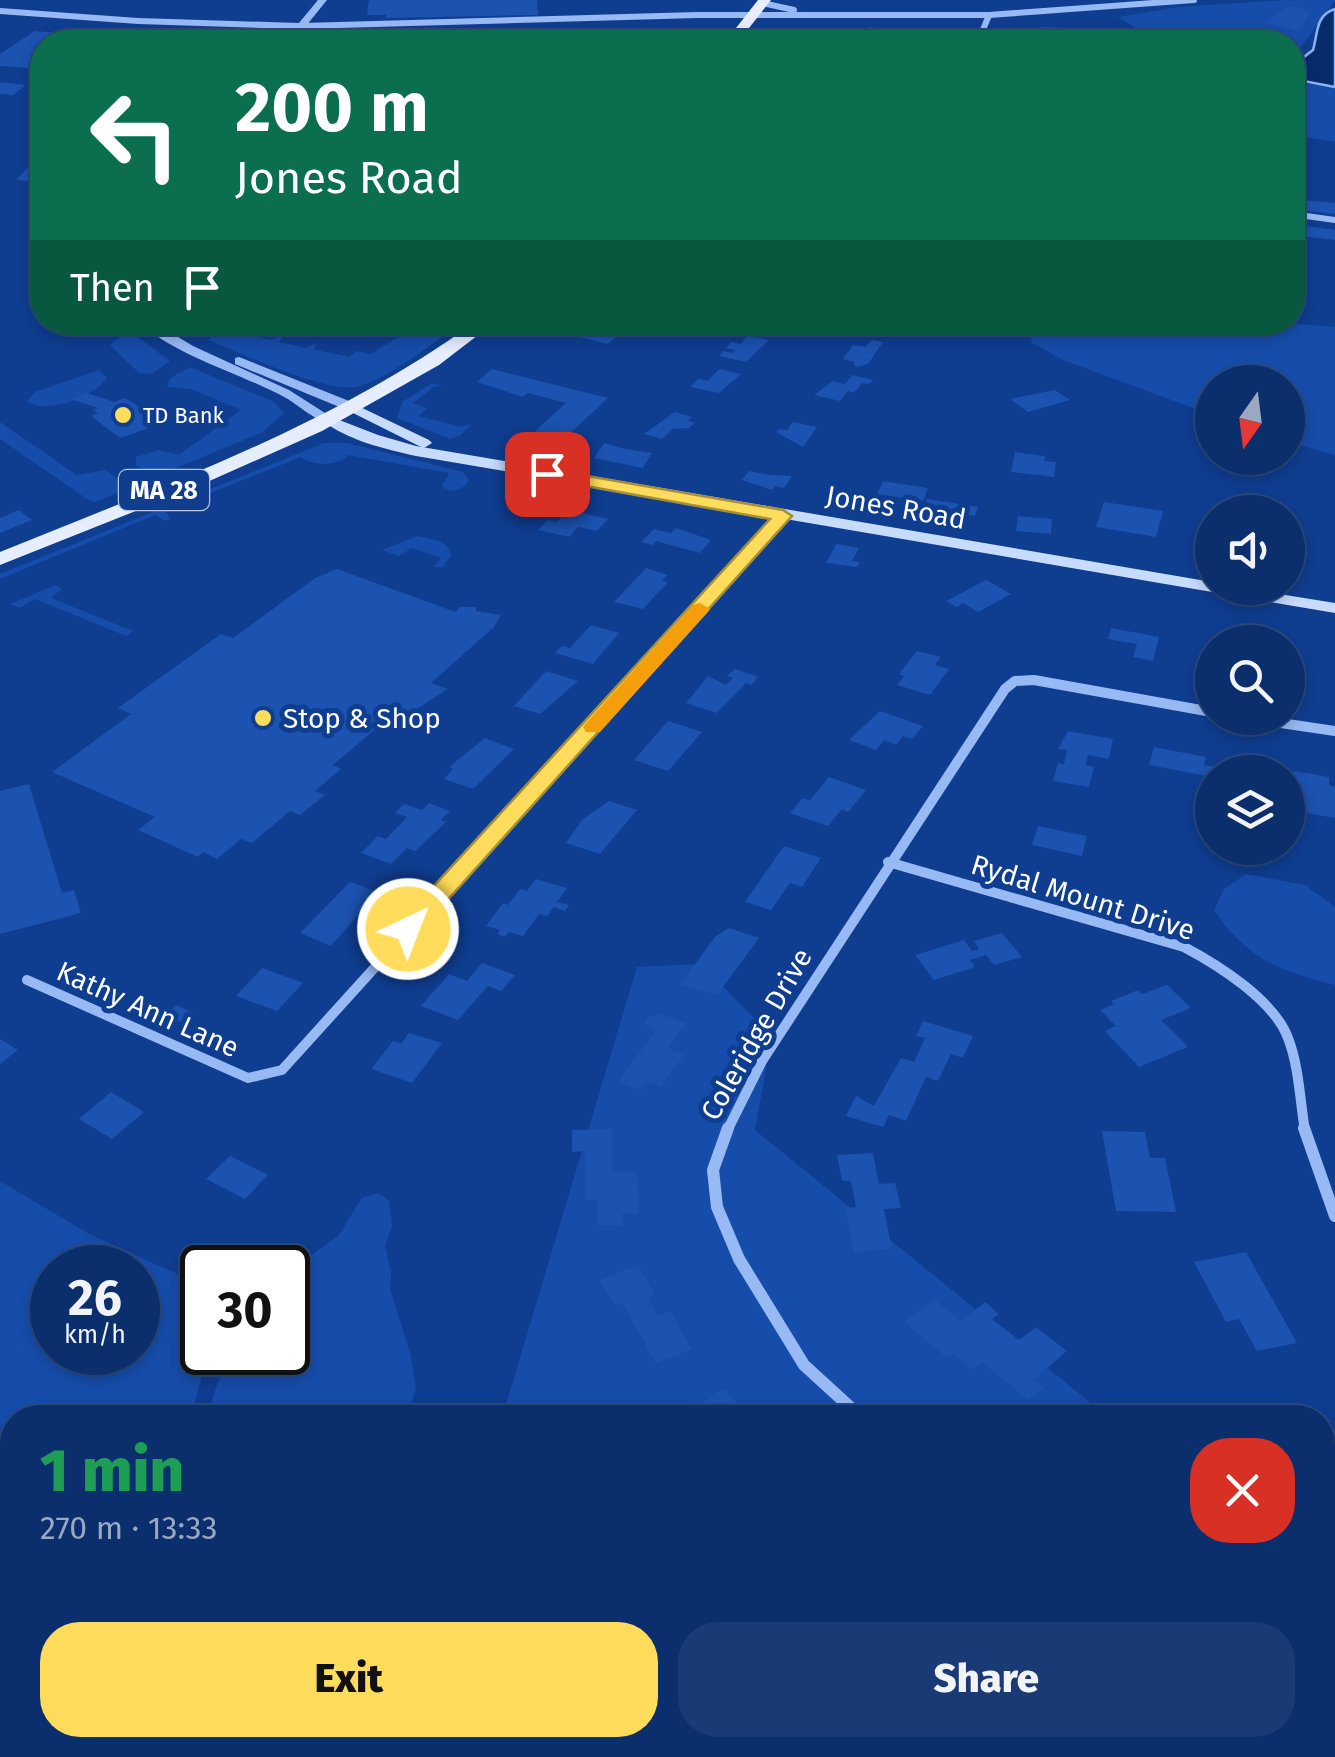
<!DOCTYPE html>
<meta charset="utf-8">
<style>
:root{--surface:#0b2e6c;--page:#193a74;--text:#f1f3f6;--muted:#9aa8c2;--line:#2b4a7f;--accent:#ffdc5b}
body{margin:0;font-family:"Fira Sans",sans-serif;background:var(--page);color:var(--text);height:100vh;display:flex;flex-direction:column;font-size:38px;white-space:nowrap}
*{box-sizing:border-box;margin:0}
p{font-size:32px;color:var(--muted)}
.icon{flex:none;width:55px;height:55px;fill:none;stroke:currentColor;stroke-width:2;stroke-linecap:round;stroke-linejoin:round}
.map{position:relative;flex:1;overflow:hidden}
.side{position:absolute;left:0px;top:1405px;width:1335px;height:352px;display:flex;flex-direction:column;background:var(--surface);border-radius:40px 40px 0 0;box-shadow:0 5px 15px #0003,0 0 0 2px var(--line)}
.side>*{flex:none}
.guide{position:absolute;left:30px;top:30px;width:1275px;height:305px;border-radius:40px;box-shadow:0 5px 15px #0003,0 0 0 2px var(--line);background:#0b6e4f;color:#fff;overflow:hidden}
.needle{width:65px;rotate:194deg}
.buttons{position:absolute;left:1195px;top:365px;display:grid;gap:20px}
.buttons a{display:grid;place-items:center;width:110px;height:110px;border-radius:50%;background:var(--surface);box-shadow:0 5px 15px #0003,0 0 0 2px var(--line);font-size:50px}
.speed{position:absolute;left:30px;top:1245px;display:flex;gap:20px;font-size:50px;font-weight:700;text-align:center}
.speed>*{display:grid;place-content:center;width:130px;height:130px;border-radius:50%;background:var(--surface);box-shadow:0 5px 15px #0003,0 0 0 2px var(--line);line-height:1}
.speed small{font-size:25px;font-weight:400}
.speed .limit{border:5px solid #111;border-radius:15px;background:#fff;color:#111}
.pin{position:absolute;display:grid;place-items:center;width:85px;height:85px;color:#fff;margin:-42px;border-radius:20px;box-shadow:0 5px 15px #0006}
.me{position:absolute;width:110px;margin:-55px;rotate:43deg;stroke-linejoin:round;filter:drop-shadow(0 0 8px #0008)}
.turn{display:flex;align-items:center;gap:35px;height:210px;padding:0 40px;font-size:45px}
.turn .icon{width:130px;height:130px;stroke-width:2.5}
.turn b{display:block;font-size:70px;line-height:85px}
.then{display:flex;align-items:center;height:95px;padding:0 40px;background:#0003;gap:20px;font-size:38px}
.round{display:grid;place-items:center;flex:none;width:105px;height:105px;border-radius:40px;background:var(--page)}
.overview{display:flex;align-items:center;justify-content:space-between;height:170px;padding:0 40px}
h1{font-size:60px;font-weight:800;line-height:75px;color:#1e9e55}
.button{display:flex;gap:20px;margin-top:auto;padding:20px 40px}
.button a{flex:1;height:115px;border-radius:40px;background:var(--accent);color:#111;font-size:40px;font-weight:800;line-height:115px;text-align:center}
.button a+a{background:var(--page);color:var(--text)}
.map>svg:first-child{display:block}
.green{fill:#164dab;fill-rule:evenodd}
.water{fill:#082b6b;stroke:#89b4f8;stroke-width:2.5}
.building{fill:#1c52b0}
.lines{fill:none;stroke-linecap:round;stroke-linejoin:round}
.minor-far3{stroke:#98baf4;stroke-width:6}
.minor-far2{stroke:#98baf4;stroke-width:8}
.minor-far1{stroke:#98baf4;stroke-width:10}
.minor{stroke:#98baf4;stroke-width:12}
.tertiary{fill:#98baf4;fill-rule:evenodd}
.secondary{fill:#c7dbfd;fill-rule:evenodd}
.primary{fill:#e5edff;fill-rule:evenodd}
.route{fill:#ffdc5b;stroke:#a68f3b;stroke-width:2.5}
.slow{fill:#f59e0b}
.poi-dot{fill:#ffdc5b;stroke:#0f3d90;stroke-width:4}
.labels{text-anchor:middle;stroke-width:10;stroke-linejoin:round;paint-order:stroke}
.far-poi-label{font-size:22px;fill:#fff;stroke:#0f3d90;text-anchor:start}
.shield{fill:#0f3d90;stroke:#b7c5de;stroke-width:2.5}
.shield-label{font-size:25px;font-weight:bold;fill:#fff}
.street-label{font-size:28px;fill:#fff;stroke:#0f3d90}
.poi-label{font-size:28px;fill:#fff;stroke:#0f3d90;text-anchor:start}
</style>
<div class="map">
<svg width="1335" height="1757" viewBox="0 0 1335 1757">
<rect width="100%" height="100%" fill="#0f3d90"/>
<g class="green">
<polygon points="1284,0 1335,0 1293,58 1292,42 1146,42 1134,27 1118,17 1179,7"/>
<polygon points="1292,83 1335,85 1335,142 1293,135"/>
<path d="M 417,323 L 460,323 C 435,342 386,381 355,387 C 322,392 241,353 208,340 L 222,329 L 244,325 L 238,332 L 271,340 L 285,334 L 279,342 L 306,348 L 318,342 L 313,349 L 349,357 L 357,351 L 371,354 L 400,336 L 392,332 L 394,327 L 410,328 Z"/>
<polygon points="1040,323 1271,322 1335,327 1335,455 1288,442 1288,382 1212,382 1212,415 1063,360 1031,342 1033,324"/>
<polygon points="124,334 136,336 170,361 152,374 139,373 110,345"/>
<polygon points="190,367 274,402 284,413 263,432 154,477 136,465 136,457 159,450 179,455 241,410 191,389 167,387 170,378"/>
<path d="M 99,370 L 107,378 C 95,396 45,416 27,401 L 35,392 Z"/>
<polygon points="432,383 445,387 435,386 413,403 427,408 419,416 461,427 471,424 461,435 450,439 397,418 402,402"/>
<polygon points="0,422 77,475 105,470 127,485 127,489 95,502 87,499 0,439"/>
<path d="M 324,443 L 347,443 L 463,472 L 469,481 C 462,490 451,495 442,486 L 449,473 L 348,455 C 337,467 313,466 301,457 L 165,511 L 171,519 L 166,521 L 155,515 L 0,579 L 0,574 Z"/>
<path d="M 417,536 C 431,539 449,540 451,556 L 443,567 L 433,567 L 441,558 L 412,548 L 399,556 L 382,550 Z"/>
<polygon points="56,585 62,589 51,598 133,631 126,636 35,599 20,608 10,604"/>
<path d="M 1246,874 L 1305,885 L 1335,907 L 1335,985 C 1279,970 1248,960 1214,910 L 1224,889 Z"/>
<polygon points="701,964 772,1036 755,1130 1108,1417 502,1418 637,967"/>
<path d="M 0,1181 L 89,1234 L 202,1285 L 202,1352 L 208,1353 L 191,1417 L 12,1418 L 12,1745 L 104,1745 L 101,1757 L 0,1757 ZM 52,1268 L 138,1268 L 138,1352 L 52,1352 Z"/>
<path d="M 378,1193 L 389,1201 L 392,1226 L 385,1246 L 391,1273 L 390,1289 L 411,1356 L 416,1388 L 408,1417 L 209,1417 C 211,1400 221,1363 239,1354 C 250,1348 274,1352 288,1352 L 288,1280 L 294,1268 L 339,1235 L 362,1198 Z"/>
<polygon points="1323,1592 1335,1602 1335,1757 669,1757 671,1745 1322,1745"/>
</g>
<path class="water" d="M 1335,9 L 1335,87 L 1293,79 L 1295,64 L 1313,50 C 1318,34 1315,15 1335,9 Z"/>
<g class="building">
<polygon points="369,0 537,0 538,15 386,18 386,15 367,15"/>
<polygon points="1286,7 1300,7 1310,13 1298,31 1264,23"/>
<polygon points="867,27 891,29 889,36 907,37 904,42 858,42 861,38 852,37 855,32 864,33"/>
<polygon points="1046,27 1067,28 1068,31 1059,31 1061,38 1024,37 1023,29"/>
<polygon points="548,28 565,28 563,36 546,36 544,42 521,42 523,36 546,36"/>
<polygon points="659,28 700,33 695,40 653,35"/>
<polygon points="35,31 84,35 76,42 42,42 42,69 0,66 0,54"/>
<polygon points="628,31 647,33 648,35 642,42 617,42"/>
<polygon points="0,82 26,85 13,95 0,94"/>
<polygon points="42,159 42,182 16,180 28,167 34,167"/>
<polygon points="1292,199 1335,203 1335,214 1301,210 1292,207"/>
<polygon points="1292,224 1335,230 1335,240 1293,235"/>
<polygon points="553,322 592,322 624,330 608,344 545,329"/>
<polygon points="747,336 769,340 746,362 719,356 723,351 732,353 735,350 726,348 731,342 741,344"/>
<polygon points="871,340 883,342 868,364 858,367 853,365 855,362 843,359 853,345 866,347"/>
<polygon points="492,369 608,398 561,442 532,434 566,403 528,393 523,397 477,382"/>
<polygon points="719,369 741,374 719,393 690,387 698,379 708,381"/>
<polygon points="852,375 873,380 869,384 862,383 854,393 848,391 840,401 814,395 833,381 845,384"/>
<polygon points="1055,390 1070,400 1028,412 1010,399"/>
<polygon points="87,393 114,402 125,398 138,406 144,404 157,412 150,414 164,423 120,438 91,416 98,413 93,410 98,408 71,399"/>
<polygon points="675,412 692,417 688,421 695,422 689,428 672,429 662,439 644,434"/>
<polygon points="793,422 817,427 803,447 776,432 779,429 787,430"/>
<polygon points="604,443 621,448 652,453 643,468 594,458"/>
<polygon points="1015,452 1045,456 1044,461 1056,462 1054,477 1011,472"/>
<polygon points="749,471 771,475 792,476 784,488 775,486 772,490 742,480"/>
<polygon points="883,481 928,488 923,501 877,494"/>
<polygon points="832,487 864,491 858,504 826,499"/>
<polygon points="927,499 978,507 975,516 958,513 955,519 921,514"/>
<polygon points="1104,502 1163,511 1156,537 1096,527"/>
<polygon points="570,508 586,514 608,519 597,531 578,527 569,537 538,530 547,520 557,522"/>
<polygon points="19,510 32,520 0,533 0,518"/>
<polygon points="1018,516 1052,519 1051,534 1016,531"/>
<polygon points="676,528 711,540 700,553 656,541 653,545 641,542 654,529 671,533"/>
<polygon points="836,544 859,548 852,561 860,562 857,567 826,563"/>
<polygon points="646,568 668,575 662,581 668,582 643,609 614,602"/>
<polygon points="337,569 456,612 459,607 476,607 476,611 501,615 494,627 431,683 448,689 390,726 384,722 333,765 341,769 315,791 325,795 300,815 290,811 252,843 241,839 217,859 203,852 198,857 138,830 155,817 52,772 131,714 118,708 221,634 233,638 315,578"/>
<polygon points="986,580 1011,594 978,612 963,603 957,607 946,601"/>
<polygon points="591,625 619,633 593,664 555,653 562,646 570,648"/>
<polygon points="1111,628 1159,637 1153,661 1133,657 1137,644 1108,639"/>
<polygon points="917,651 941,657 935,665 949,669 930,695 897,685 904,676 899,674"/>
<polygon points="1288,659 1302,661 1299,678 1288,676"/>
<polygon points="735,669 758,677 751,685 746,683 716,713 686,703 708,676 726,685 733,678 727,676"/>
<polygon points="546,671 578,681 540,714 514,706"/>
<polygon points="880,711 923,726 912,739 903,736 896,745 884,740 876,750 849,740"/>
<polygon points="668,721 702,732 668,771 634,760"/>
<polygon points="1068,731 1113,739 1109,759 1088,755 1086,765 1094,767 1089,787 1053,781 1058,763 1064,764 1067,750 1058,749"/>
<polygon points="485,738 514,749 473,789 444,779 453,769 449,767"/>
<polygon points="1154,747 1206,757 1204,765 1228,769 1228,766 1248,769 1247,772 1212,772 1212,777 1149,765"/>
<polygon points="1293,771 1329,777 1329,785 1335,787 1335,818 1306,813 1306,805 1291,802"/>
<polygon points="829,777 866,790 848,812 842,809 828,826 790,813 803,798 810,800"/>
<polygon points="29,784 62,893 74,890 81,913 0,934 0,791"/>
<polygon points="609,801 637,810 600,854 566,843 582,820"/>
<polygon points="429,803 450,811 441,820 446,822 415,851 407,848 391,864 361,853 378,836 386,839 407,817 395,813 404,804 422,810"/>
<polygon points="1038,826 1087,836 1082,856 1032,845"/>
<polygon points="784,846 821,858 802,887 790,883 771,910 745,902"/>
<polygon points="536,879 567,888 557,902 569,905 565,911 554,907 547,916 539,914 523,936 509,932 505,937 497,934 500,930 486,926 503,903 508,905 520,889 527,891"/>
<polygon points="350,882 378,892 331,946 300,933"/>
<polygon points="729,928 759,938 717,995 679,985 716,936"/>
<polygon points="1002,933 1022,957 994,965 986,955 970,960 975,967 934,980 915,955 964,940 972,951 979,949 974,941"/>
<polygon points="482,963 515,975 501,991 488,986 458,1020 421,1006 449,974 467,981"/>
<polygon points="262,968 303,983 277,1011 236,996"/>
<polygon points="1167,985 1191,1008 1161,1020 1188,1047 1139,1067 1105,1031 1116,1026 1100,1010 1114,1004 1111,1001 1138,990 1142,994"/>
<polygon points="176,1005 194,1013 183,1023 166,1015"/>
<polygon points="658,1013 686,1023 668,1048 684,1054 661,1087 647,1081 641,1090 618,1082 655,1031 644,1023 650,1015 655,1017"/>
<polygon points="923,1021 973,1036 963,1058 951,1054 938,1081 926,1077 906,1121 889,1115 883,1127 846,1116 856,1096 874,1106 901,1058 914,1062 925,1038 916,1036"/>
<polygon points="409,1033 442,1043 412,1083 371,1069 393,1041 401,1044"/>
<polygon points="0,1039 18,1050 0,1064"/>
<polygon points="111,1092 144,1112 112,1139 79,1119"/>
<polygon points="612,1129 613,1173 637,1172 639,1213 622,1213 623,1225 597,1225 597,1200 586,1200 585,1151 572,1152 572,1130"/>
<polygon points="1102,1131 1145,1132 1150,1158 1165,1158 1176,1212 1116,1211"/>
<polygon points="873,1153 879,1184 895,1183 901,1208 884,1209 892,1249 854,1252 845,1208 856,1207 851,1181 842,1181 837,1155"/>
<polygon points="230,1156 268,1175 245,1199 206,1179"/>
<polygon points="1246,1252 1297,1343 1257,1351 1239,1319 1226,1322 1194,1262"/>
<polygon points="638,1265 655,1295 648,1298 658,1316 670,1311 692,1349 656,1363 622,1303 614,1305 600,1280"/>
<polygon points="934,1299 961,1321 985,1302 999,1314 992,1319 1019,1340 1036,1327 1067,1351 1033,1380 1043,1388 1028,1400 982,1362 972,1370 953,1354 947,1358 904,1322"/>
<polygon points="723,1389 746,1412 738,1418 668,1418 693,1401 697,1406"/>
<polygon points="1322,1617 1335,1627 1335,1681 1322,1671"/>
<polygon points="1023,1745 1092,1745 1095,1749 1085,1757 1027,1757 1031,1754"/>
</g>
<g class="lines">
<g class="minor-far3">
<polyline points="762,3 794,10"/>
<polyline points="302,26 697,15 989,15 1194,0"/>
<polyline points="978,42 989,15"/>
<polyline points="1292,214 1335,220"/>
</g>
<polyline class="minor-far2" points="662,650 783,516"/>
<g class="minor-far1">
<polyline points="1247,718 1335,731"/>
<path d="M 888,862 L 1184,947 C 1218,965 1274,1000 1288,1038 C 1299,1066 1300,1101 1305,1131"/>
<polyline points="27,980 248,1078 282,1070 664,648"/>
<polyline points="727,1131 762,1061 1005,689 1015,681 1034,680 1212,712"/>
</g>
<g class="minor">
<polyline points="728,1128 713,1170 717,1207 739,1259 804,1365 862,1418"/>
<polyline points="1304,1128 1335,1216"/>
<polyline points="1217,1745 1230,1757"/>
</g>
<g class="tertiary">
<polygon points="318,0 327,0 293,42 283,42 294,29 138,24 0,14 0,8 138,18 299,23"/>
<path d="M 138,322 L 153,322 L 193,346 L 289,390 L 336,420 L 334,423 C 318,424 300,406 286,398 C 238,372 180,358 138,322 Z"/>
<polygon points="239,357 359,405 360,408 359,411 349,411 235,364 235,358"/>
</g>
<g class="secondary">
<polygon points="354,404 429,440 432,443 424,448 419,446 349,411 349,405"/>
<path d="M 329,416 L 378,435 L 416,446 L 1212,582 L 1212,588 L 1243,588 L 1335,603 L 1335,613 L 416,456 C 385,449 346,440 322,420 Z"/>
</g>
<g class="primary">
<polygon points="758,0 771,0 738,42 725,42"/>
<path d="M 475,322 L 495,322 L 439,365 L 322,431 L 196,487 L 0,565 L 0,552 C 164,485 330,427 475,322 Z"/>
</g>
</g>
<polygon class="route" points="547,469 783,510 792,516 417,934 400,934 397,929 400,923 770,519 541,478 538,474"/>
<polygon class="slow" points="700,603 710,609 707,613 600,732 586,732 583,727 586,723 693,605"/>
<g class="poi-dot">
<circle cx="123" cy="415" r="10"/>
<circle cx="263" cy="718" r="10"/>
</g>
<g class="labels">
<g class="far-poi-label">
<text x="143" y="423">TD Bank</text>
</g>
<rect class="shield" x="119" y="470" width="90" height="40" rx="8"/>
<g class="shield-label">
<text x="164" y="499">MA 28</text>
</g>
<g class="street-label">
<text transform="translate(896 507) rotate(10)" y="10">Jones Road</text>
<text transform="translate(1083 897) rotate(17)" y="10">Rydal Mount Drive</text>
<text transform="translate(148 1009) rotate(24)" y="10">Kathy Ann Lane</text>
<text transform="translate(756 1034) rotate(-60)" y="10">Coleridge Drive</text>
</g>
<g class="poi-label">
<text x="283" y="728">Stop &amp; Shop</text>
</g>
</g>
</svg>
<div class="buttons">
<a><svg class="needle" viewBox="-14 -14 28 28"><path d="M0-13l5 13h-10z" fill="#e53935"/><path d="M0 13l5-13h-10z" fill="#9aa8c2"/></svg></a>
<a><svg class="icon" aria-label="sound" viewBox="0 0 24 24"><path d="M4 9h4l5-4v14l-5-4H4zM17 9q2 3 0 6"/></svg></a>
<a><svg class="icon" aria-label="search" viewBox="0 0 24 24"><circle cx="10" cy="10" r="6"/><path d="M15 15l6 6"/></svg></a>
<a><svg class="icon" aria-label="layers" viewBox="0 0 24 24"><path d="M12 4l9 5-9 5-9-5zM3 14l9 5 9-5"/></svg></a>
</div>
<div class="speed"><div>26<small>km/h</small></div><div class="limit">30</div></div>
<div class="pin" style="left:547px;top:474px;background:#d93025"><svg class="icon" aria-label="arrive" viewBox="0 0 24 24"><path d="M6 21V4h12l-3 4 3 4H6"/></svg></div>
<svg class="me" style="left:408px;top:929px" viewBox="-20 -20 40 40"><circle r="17" fill="#ffdc5b" stroke="#fff" stroke-width="3"/><path d="M0-11L8 9 0 5-8 9z" fill="#fff"/></svg>
<div class="guide">
<div class="turn"><svg class="icon" aria-label="left" viewBox="0 0 24 24"><path d="M17 20v-9H6M10 6l-5 5 5 5"/></svg><div><b>200 m</b>Jones Road</div></div>
<div class="then">Then<svg class="icon" aria-label="arrive" viewBox="0 0 24 24"><path d="M6 21V4h12l-3 4 3 4H6"/></svg></div>
</div>
<section class="side">
<div class="overview"><div><h1>1 min</h1><p>270 m · 13:33</p></div><a class="round" style="background:#d93025;color:#fff"><svg class="icon" aria-label="close" viewBox="0 0 24 24"><path d="M6 6l12 12M18 6L6 18"/></svg></a></div>
<div class="button"><a>Exit</a><a>Share</a></div>
</section>
</div>
